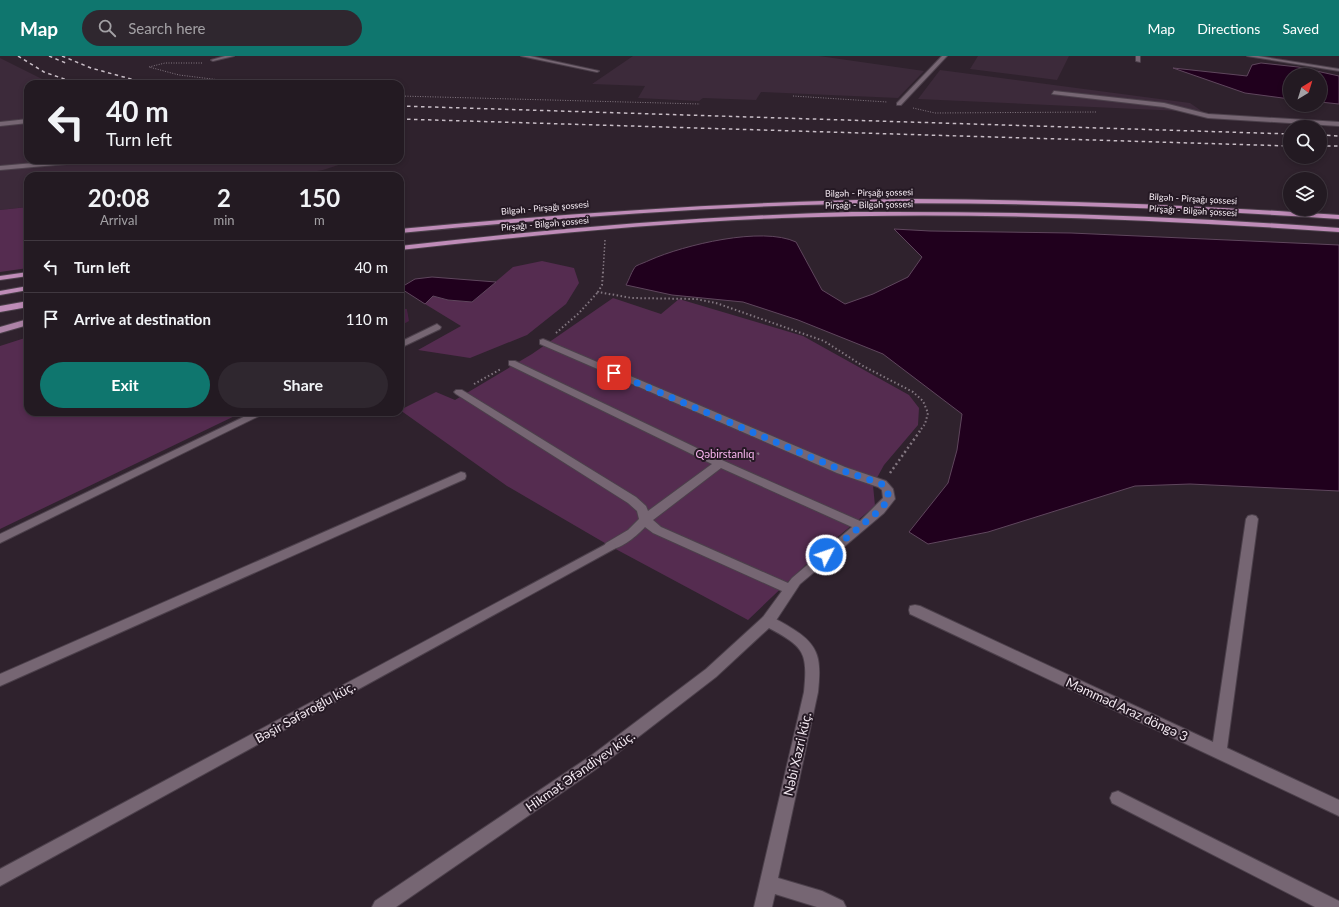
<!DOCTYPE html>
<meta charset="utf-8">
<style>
:root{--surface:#231a22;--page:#2f272f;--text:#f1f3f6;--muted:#a3a1a5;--line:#403840;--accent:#0f766e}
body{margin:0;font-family:Lato,sans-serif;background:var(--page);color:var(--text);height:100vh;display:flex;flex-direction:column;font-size:15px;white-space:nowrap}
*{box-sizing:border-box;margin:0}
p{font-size:13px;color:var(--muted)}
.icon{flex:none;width:22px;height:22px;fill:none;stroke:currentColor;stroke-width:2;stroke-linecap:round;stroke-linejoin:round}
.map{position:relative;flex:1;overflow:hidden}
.side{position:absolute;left:24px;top:116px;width:380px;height:244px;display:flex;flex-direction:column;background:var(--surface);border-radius:12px;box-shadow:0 2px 6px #0003,0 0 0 1px var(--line)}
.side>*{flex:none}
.top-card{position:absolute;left:24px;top:24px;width:380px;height:84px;border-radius:12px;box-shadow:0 2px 6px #0003,0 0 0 1px var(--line);background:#231a22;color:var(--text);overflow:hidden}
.needle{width:26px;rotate:38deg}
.tools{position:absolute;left:1283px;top:12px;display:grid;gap:8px}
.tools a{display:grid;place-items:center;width:44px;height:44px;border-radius:50%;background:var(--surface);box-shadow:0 2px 6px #0003,0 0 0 1px var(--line);font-size:20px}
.pin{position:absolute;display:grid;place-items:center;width:34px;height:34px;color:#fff;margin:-17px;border-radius:8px;box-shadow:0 2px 6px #0006}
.me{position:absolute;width:44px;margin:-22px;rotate:49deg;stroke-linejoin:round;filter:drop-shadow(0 0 3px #0008)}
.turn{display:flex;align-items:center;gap:14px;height:84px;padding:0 16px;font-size:18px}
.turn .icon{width:52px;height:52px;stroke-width:2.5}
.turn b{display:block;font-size:28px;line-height:34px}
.eta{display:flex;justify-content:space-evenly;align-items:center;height:68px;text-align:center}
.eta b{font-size:24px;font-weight:700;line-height:28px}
.cta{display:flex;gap:8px;margin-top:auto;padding:8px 16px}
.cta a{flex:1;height:46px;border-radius:24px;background:var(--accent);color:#fff;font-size:16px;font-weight:700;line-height:46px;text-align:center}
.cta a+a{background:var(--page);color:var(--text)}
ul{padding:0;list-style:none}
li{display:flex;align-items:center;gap:12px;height:52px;padding:0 16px;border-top:1px solid var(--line)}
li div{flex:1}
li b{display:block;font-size:15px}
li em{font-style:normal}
header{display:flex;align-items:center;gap:24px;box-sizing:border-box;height:56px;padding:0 20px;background:var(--accent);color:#fff}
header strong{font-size:19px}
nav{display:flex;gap:22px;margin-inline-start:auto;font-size:14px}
.search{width:280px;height:36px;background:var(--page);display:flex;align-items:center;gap:10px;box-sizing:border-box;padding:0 14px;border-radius:22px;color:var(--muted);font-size:15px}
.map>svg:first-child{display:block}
.built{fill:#3c2a3a}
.green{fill:#552c50}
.water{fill:#20001d;stroke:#5f465d}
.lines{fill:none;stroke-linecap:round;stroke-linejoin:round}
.service-casing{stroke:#4c404b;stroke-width:2}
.minor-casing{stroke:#4c404b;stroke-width:2}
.primary-casing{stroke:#4c404b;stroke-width:2}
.trunk-casing{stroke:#4c404b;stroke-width:2}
.path-far3{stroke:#837781;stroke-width:1;stroke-dasharray:1 1.5;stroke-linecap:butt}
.path-far2{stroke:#837781;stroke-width:1.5;stroke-dasharray:1.5 2;stroke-linecap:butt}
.path-far1{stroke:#837781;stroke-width:2;stroke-dasharray:1.5 2.5;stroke-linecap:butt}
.path{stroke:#837781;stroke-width:2.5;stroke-dasharray:2 3;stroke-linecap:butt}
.service{fill:#766673;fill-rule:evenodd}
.minor{fill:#766673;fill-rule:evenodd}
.primary{fill:#ad83a7;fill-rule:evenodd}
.trunk{fill:#bf8cb8;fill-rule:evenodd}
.rail{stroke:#c8bdc6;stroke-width:1.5;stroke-dasharray:3.5 3.5;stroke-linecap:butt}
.shaded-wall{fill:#4a2346}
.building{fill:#6a3264;stroke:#4a2346}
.route{stroke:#1a73e8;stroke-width:7;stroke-dasharray:0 12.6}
.labels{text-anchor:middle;stroke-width:4;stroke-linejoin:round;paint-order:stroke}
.far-street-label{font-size:9px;fill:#f3e9f1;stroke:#251924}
.park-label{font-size:11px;fill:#fab6f0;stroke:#251924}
.near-street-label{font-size:13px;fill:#f3e9f1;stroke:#251924}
</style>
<header>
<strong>Map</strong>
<div class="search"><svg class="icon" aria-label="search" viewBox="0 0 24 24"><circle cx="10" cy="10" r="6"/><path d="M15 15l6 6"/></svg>Search here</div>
<nav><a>Map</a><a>Directions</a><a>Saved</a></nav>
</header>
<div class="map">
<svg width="1339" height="851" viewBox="0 0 1339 851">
<rect width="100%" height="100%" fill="#2f222d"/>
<g class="built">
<polygon points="633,0 819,0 924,15 898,42 761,36 756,44 703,42 699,45 638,42 645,30 592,28"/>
<polygon points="978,0 1069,0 1057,24 970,13"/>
<polygon points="0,2 52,28 28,28 28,104 354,104 323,114 288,120 28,120 28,151 0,154"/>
<polygon points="940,14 1190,47 1203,56 918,43"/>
</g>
<g class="green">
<polygon points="28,151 28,212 0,216 0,154"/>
<polygon points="542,205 574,212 579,227 566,248 527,279 470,302 418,294 461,270 425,248 433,240 448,244 472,246 513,211"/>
<polygon points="613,242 661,258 679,243 803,280 909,339 919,352 918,369 884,409 873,429 875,450 817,498 748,564 610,490 507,430 400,354 436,336 455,344 532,298"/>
<polygon points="28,281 28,356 243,356 0,473 0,290"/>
</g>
<g class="water">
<polygon points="1261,7 1298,11 1339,20 1339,48 1320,46 1320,19 1290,19 1290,43 1245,37 1173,12 1247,20 1252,9"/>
<path d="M 894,173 L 930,175 L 1071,177 L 1339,189 L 1339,435 L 1190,428 L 1135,430 L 988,476 L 928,488 L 909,476 L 948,427 L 957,394 L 962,358 L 883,298 L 798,264 L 743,246 L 672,239 L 626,229 C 629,224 632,214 636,210 C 640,208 646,206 650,204 C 684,189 762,170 796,186 L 822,234 L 845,248 L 873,238 L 908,221 L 922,201 Z"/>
<polygon points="432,221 496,226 472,246 448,244 433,240 425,248 400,232 415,223"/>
</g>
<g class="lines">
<defs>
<g id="service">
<polygon points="1054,35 1164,47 1208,58 1339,66 1339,70 1208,62 1164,51 1052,38"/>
<polygon points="28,63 28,67 0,70 0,66"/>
<polygon points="68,104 92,104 89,106 0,114 0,110"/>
<polygon points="437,268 441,271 440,273 400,292 400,286"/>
<path d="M 543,283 L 845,411 L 886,425 L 893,433 L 895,443 L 884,457 L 800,528 L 773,569 L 768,570 L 763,569 L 761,565 L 763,561 L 782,535 L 653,477 L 645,471 C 638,479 617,497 606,493 L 604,490 L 606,487 L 628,474 L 639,463 L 637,455 L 628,447 L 456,338 L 454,336 L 456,334 L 462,334 L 636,441 L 646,450 L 648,455 L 712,408 L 509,309 L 509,305 L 515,305 L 724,405 L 860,465 L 883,442 L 882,434 L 878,431 L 837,417 L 540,288 L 540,284 ZM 721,412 L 852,471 L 792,522 L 788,527 L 661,471 L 653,464 Z"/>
</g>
<g id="minor">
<polygon points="225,0 234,0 213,5 211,4"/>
<polygon points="521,0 530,0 599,15 597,16"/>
<polygon points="942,0 947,0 901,49 897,49 897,47"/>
<polygon points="1136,0 1140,0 1140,6 1136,5"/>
<polygon points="1247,0 1258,0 1339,13 1339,15"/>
<polygon points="254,356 267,356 0,487 0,478"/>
<polygon points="461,416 465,417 466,420 465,423 0,630 0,618"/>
<polygon points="1252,459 1256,460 1258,463 1227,692 1339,744 1339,760 910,558 909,554 910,550 915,549 920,550 1213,686 1246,463 1248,460"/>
<polygon points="610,486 614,487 616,490 614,493 0,830 0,813"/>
<path d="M 768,560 C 777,563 785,568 793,573 C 821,590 821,606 818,636 L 778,822 L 822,835 L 843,845 L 846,851 L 817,851 L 775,838 L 772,851 L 754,851 L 804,636 C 808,596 804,591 769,572 L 716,621 L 602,709 L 396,851 L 372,851 L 375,845 L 592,699 L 706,613 L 763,561 Z"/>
<polygon points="1118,735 1339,845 1339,851 1315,851 1112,747 1110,742 1112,737"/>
</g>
<polygon id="primary" points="28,263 28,269 0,277 0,271"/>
<g id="trunk">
<path d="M 914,143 C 1056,144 1197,149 1339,159 L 1339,163 C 1174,152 1009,145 843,148 C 695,151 547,163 400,177 L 400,173 C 571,157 742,145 914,143 Z"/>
<path d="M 852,156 C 1015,155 1177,160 1339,172 L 1339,176 C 1154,163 967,155 782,162 C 654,167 527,180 400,194 L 400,190 C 550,173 700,160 852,156 Z"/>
<polygon points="28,216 28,220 0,224 0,220"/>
<polygon points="28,230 28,234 0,239 0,235"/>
<polygon points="28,245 28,251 0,256 0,250"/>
</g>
</defs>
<use href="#service" class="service-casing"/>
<use href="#minor" class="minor-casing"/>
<use href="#primary" class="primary-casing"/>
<use href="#trunk" class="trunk-casing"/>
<g class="path-far3">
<polyline points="202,7 165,7 149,11 179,19 253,28"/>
<polyline points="400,40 700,48"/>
<polyline points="793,40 887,46"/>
<polyline points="913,52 935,57 1096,56"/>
</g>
<polyline class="path-far2" points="603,217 605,184"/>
<g class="path-far1">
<polyline points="603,216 602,229 598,236 632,242 696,243 716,247 824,285 863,310 913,336 923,345 928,357 925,368 919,376"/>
<polyline points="556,277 579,257 598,236"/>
<polyline points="474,328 501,313"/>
</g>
<g class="path">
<polyline points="750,405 760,396"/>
<polyline points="890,417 920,375"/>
</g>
<use href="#service" class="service"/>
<use href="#minor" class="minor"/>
<use href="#primary" class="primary"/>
<use href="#trunk" class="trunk"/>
<g class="rail">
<polyline points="18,0 44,16 79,28"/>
<polyline points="49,0 68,8"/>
<polyline points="62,0 91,12 149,28"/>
<polyline points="400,50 1290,78"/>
<polyline points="400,63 1290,90"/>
<polyline points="1320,79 1339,80"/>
<polyline points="1320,90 1339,90"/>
</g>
</g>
<polygon class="shaded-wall" points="407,254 409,265 400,270 400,257"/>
<polygon class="building" points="400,251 407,254 400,257"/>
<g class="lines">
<polyline class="route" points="614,317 841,414 882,428 887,433 889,443 880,454 826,499"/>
</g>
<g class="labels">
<g class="far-street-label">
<text transform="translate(869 137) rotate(-1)" y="3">Bilgəh - Pirşağı şossesi</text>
<text transform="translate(1193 143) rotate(3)" y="3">Bilgəh - Pirşağı şossesi</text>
<text transform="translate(869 149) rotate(-1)" y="3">Pirşağı - Bilgəh şossesi</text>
<text transform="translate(545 152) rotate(-5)" y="3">Bilgəh - Pirşağı şossesi</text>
<text transform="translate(1193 155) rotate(3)" y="3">Pirşağı - Bilgəh şossesi</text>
<text transform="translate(545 168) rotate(-5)" y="3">Pirşağı - Bilgəh şossesi</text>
</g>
<g class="park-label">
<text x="725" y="402">Qəbirstanlıq</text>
</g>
<g class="near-street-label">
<text transform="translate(1127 653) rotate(25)" y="5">Məmməd Araz döngə 3</text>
<text transform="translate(305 656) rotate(-29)" y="5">Bəşir Səfəroğlu küç.</text>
<text transform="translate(797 698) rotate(-77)" y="5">Nəbi Xəzri küç.</text>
<text transform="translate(580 715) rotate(-35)" y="5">Hikmət Əfəndiyev küç.</text>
</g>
</g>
</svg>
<div class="tools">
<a><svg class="needle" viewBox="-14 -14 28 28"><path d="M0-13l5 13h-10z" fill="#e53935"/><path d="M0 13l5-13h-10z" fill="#a3a1a5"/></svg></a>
<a><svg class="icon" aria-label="search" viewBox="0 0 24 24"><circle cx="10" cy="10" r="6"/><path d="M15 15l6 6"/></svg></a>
<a><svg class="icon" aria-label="layers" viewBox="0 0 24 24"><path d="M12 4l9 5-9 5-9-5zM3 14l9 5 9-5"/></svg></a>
</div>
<div class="pin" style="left:614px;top:317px;background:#d93025"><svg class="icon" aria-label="arrive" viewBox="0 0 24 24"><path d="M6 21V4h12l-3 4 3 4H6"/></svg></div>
<svg class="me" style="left:826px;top:499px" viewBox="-20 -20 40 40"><circle r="17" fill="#1a73e8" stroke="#fff" stroke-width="3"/><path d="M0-11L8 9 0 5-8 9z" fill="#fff"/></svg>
<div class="top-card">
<div class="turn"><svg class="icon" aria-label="left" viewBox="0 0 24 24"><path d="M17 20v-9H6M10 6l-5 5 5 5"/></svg><div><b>40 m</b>Turn left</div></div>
</div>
<section class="side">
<div class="eta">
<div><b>20:08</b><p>Arrival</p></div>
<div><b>2</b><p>min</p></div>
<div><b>150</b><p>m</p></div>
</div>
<ul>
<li><svg class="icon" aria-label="left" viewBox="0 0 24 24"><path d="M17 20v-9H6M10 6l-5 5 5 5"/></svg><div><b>Turn left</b></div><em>40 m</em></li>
<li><svg class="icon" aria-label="arrive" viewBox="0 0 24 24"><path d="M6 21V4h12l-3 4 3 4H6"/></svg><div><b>Arrive at destination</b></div><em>110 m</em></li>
</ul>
<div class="cta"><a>Exit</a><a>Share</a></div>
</section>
</div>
